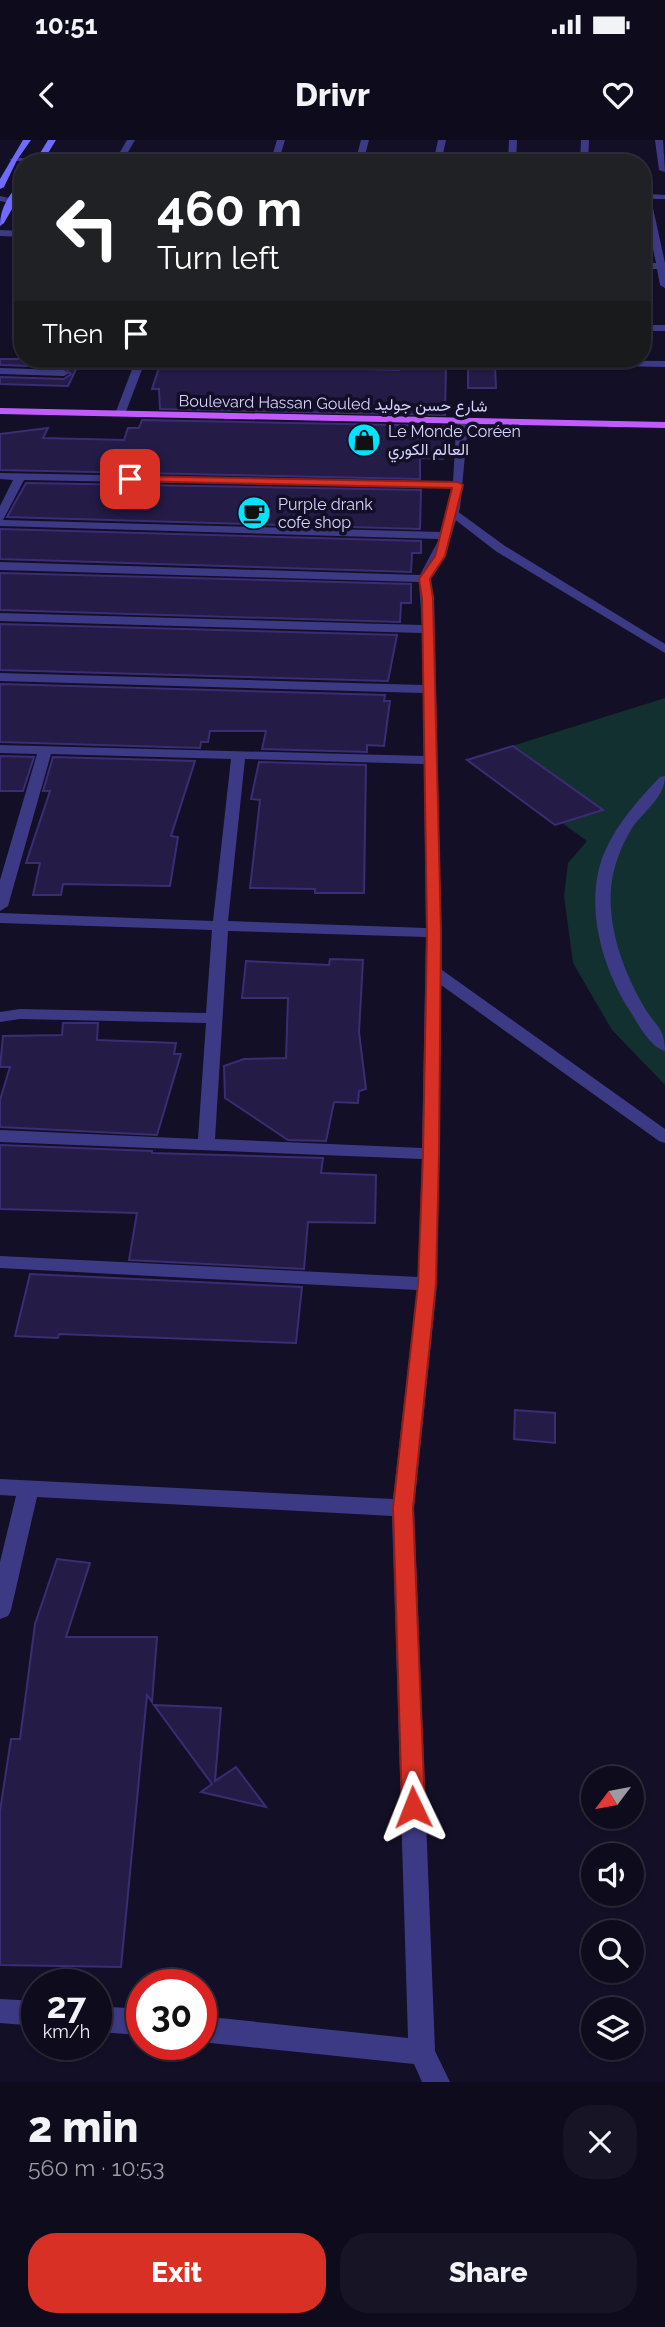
<!DOCTYPE html>
<meta charset="utf-8">
<style>
:root{--surface:#0e0b1c;--page:#171425;--text:#f1f3f6;--muted:#9b9ba3;--line:#2e2b3b;--accent:#d93025}
body{margin:0;font-family:Raleway,Vazirmatn,sans-serif;background:var(--page);color:var(--text);height:100vh;display:flex;flex-direction:column;font-size:26px;white-space:nowrap}
*{box-sizing:border-box;margin:0}
p{font-size:23px;color:var(--muted)}
.icon{flex:none;width:38px;height:38px;fill:none;stroke:currentColor;stroke-width:2;stroke-linecap:round;stroke-linejoin:round}
.map{position:relative;height:1942px;overflow:hidden}
.panel{display:flex;flex-direction:column;background:var(--surface);flex:1}
.panel>*{flex:none}
.top-card{position:absolute;left:14px;top:14px;width:637px;height:214px;border-radius:28px;box-shadow:0 2px 5px #0004,0 0 0 2px var(--line);background:#202124;color:#fff;overflow:hidden}
.needle{width:46px;rotate:238deg}
.buttons{position:absolute;left:581px;top:1626px;display:grid;gap:14px}
.buttons a{display:grid;place-items:center;width:63px;height:63px;border-radius:50%;background:var(--surface);box-shadow:0 2px 5px #0004,0 0 0 2px var(--line);font-size:35px}
.speed{position:absolute;left:21px;top:1829px;display:flex;gap:14px;font-size:35px;font-weight:700;text-align:center}
.speed>*{display:grid;place-content:center;width:91px;height:91px;border-radius:50%;background:var(--surface);box-shadow:0 2px 5px #0004,0 0 0 2px var(--line);line-height:1}
.speed small{font-size:18px;font-weight:400}
.speed .limit{border:10px solid #d22;background:#fff;color:#111}
.pin{position:absolute;display:grid;place-items:center;width:60px;height:60px;color:#fff;margin:-30px;border-radius:14px;box-shadow:0 4px 10px #0006}
.me{position:absolute;width:77px;margin:-38px;rotate:358deg;stroke-linejoin:round;filter:drop-shadow(0 0 5px #0008)}
.turn{display:flex;align-items:center;gap:24px;height:147px;padding:0 28px;font-size:32px}
.turn .icon{width:91px;height:91px;stroke-width:2.5}
.turn b{display:block;font-size:49px;line-height:60px}
.then{display:flex;align-items:center;height:66px;padding:0 28px;background:#0003;gap:14px;font-size:26px}
.round{display:grid;place-items:center;flex:none;width:74px;height:74px;border-radius:28px;background:var(--page)}
.head{display:flex;align-items:center;justify-content:space-between;height:119px;padding:0 28px}
h1{font-size:42px;font-weight:800;line-height:52px}
.button{display:flex;gap:14px;margin-top:auto;padding:14px 28px}
.button a{flex:1;height:80px;border-radius:28px;background:var(--accent);color:#fff;font-size:28px;font-weight:800;line-height:80px;text-align:center}
.button a+a{background:var(--page);color:var(--text)}
.status{display:flex;justify-content:space-between;align-items:center;height:49px;padding:0 35px;background:var(--surface);direction:ltr}
.status svg{height:19px;fill:currentColor}
header{display:flex;justify-content:space-between;align-items:center;height:91px;padding:0 28px;background:var(--surface);font-size:32px;font-weight:800}
.map>svg:first-child{display:block}
.green{fill:#12302f}
.building{fill:#241b47;stroke:#3b2d73;stroke-width:2}
.lines{fill:none;stroke-linecap:round;stroke-linejoin:round}
.lane{fill:#3d3a85;fill-rule:evenodd}
.street{fill:#3d3a85;fill-rule:evenodd}
.secondary{fill:#6f6bff;fill-rule:evenodd}
.primary{fill:#c25bff;fill-rule:evenodd}
.route{fill:#d93025;stroke:#8d1f18;stroke-width:2}
.labels{text-anchor:middle;stroke-width:7;stroke-linejoin:round;paint-order:stroke}
.far-street-label{font-size:16px;fill:#d9d4ff;stroke:#130f26}
.far-poi-label{font-size:16px;fill:#d9d4ff;stroke:#130f26;text-anchor:start}
</style>
<div class="status"><b>10:51</b><svg viewBox="0 0 49 12"><path d="M0 12V9h3v3zM5 12V6h3v6zM10 12V3h3v9zM15 12V0h3v12zM26 1h20v11H26zM47 4h2v5h-2z"/></svg></div>
<header><svg class="icon" aria-label="back" viewBox="0 0 24 24"><path d="M15 5l-7 7 7 7"/></svg>Drivr<svg class="icon" aria-label="heart" viewBox="0 0 24 24"><path d="M12 20l-8-8c-3-5 5-10 8-4 3-6 11-1 8 4z"/></svg></header>
<div class="map">
<svg width="665" height="1942" viewBox="0 0 665 1942">
<rect width="100%" height="100%" fill="#130f26"/>
<polygon class="green" points="665,558 665,945 612,890 573,823 564,756 568,723 587,701 562,683 555,685 467,620"/>
<g class="building">
<polygon points="0,219 81,219 68,246 0,244 0,237 64,239 71,234 64,227 0,225"/>
<polygon points="162,219 323,220 324,228 399,230 399,226 446,227 445,275 160,269 159,249 152,249"/>
<polygon points="468,226 495,226 496,248 468,248"/>
<polygon points="142,280 444,286 443,319 420,318 420,339 0,330 0,294 48,288 43,298 124,300 128,288 139,288"/>
<polygon points="26,343 421,350 420,389 7,377"/>
<polygon points="0,389 421,401 421,413 412,413 411,432 0,419"/>
<polygon points="0,433 411,444 411,463 401,463 400,482 0,470"/>
<polygon points="0,484 397,495 388,541 0,530"/>
<polygon points="0,544 385,555 384,561 390,561 384,606 367,605 367,612 262,609 266,591 210,591 208,602 201,602 200,608 0,602"/>
<polygon points="513,606 520,611 603,670 555,685 467,620"/>
<polygon points="0,616 34,617 23,651 0,651"/>
<polygon points="53,617 195,621 171,696 178,697 170,746 63,744 61,755 33,755 40,723 26,723 50,651 43,651"/>
<polygon points="259,622 366,625 364,753 315,753 315,749 250,748 260,660 251,659"/>
<polygon points="330,819 363,820 359,892 366,949 359,951 358,963 334,962 326,1001 288,1000 225,958 224,926 244,919 286,918 288,858 242,858 246,821 329,825"/>
<polygon points="63,883 98,883 97,900 176,903 174,914 181,914 157,995 0,987 0,960 10,927 0,927 3,896 62,895"/>
<polygon points="0,1005 152,1011 152,1013 323,1018 321,1033 376,1035 375,1083 308,1082 304,1129 129,1120 137,1073 0,1069"/>
<polygon points="30,1134 302,1147 296,1203 59,1194 58,1198 15,1196"/>
<polygon points="515,1270 555,1273 555,1303 514,1299"/>
<polygon points="57,1419 90,1423 66,1497 157,1497 152,1562 147,1555 121,1827 0,1825 0,1671 11,1599 20,1599 35,1484"/>
<polygon points="154,1565 221,1568 215,1641 236,1627 266,1667 201,1652 212,1644"/>
</g>
<g class="lines">
<g class="lane">
<polygon points="0,228 64,230 69,233 64,236 0,234"/>
<polygon points="449,371 457,371 505,406 665,504 665,513 497,412 449,375"/>
<path d="M 665,636 C 665,657 644,671 632,688 C 621,706 613,727 611,748 C 608,789 623,830 643,865 C 654,885 665,887 665,911 C 650,907 638,884 630,871 C 601,826 583,762 605,711 C 618,682 639,659 660,637 Z"/>
</g>
<g class="street">
<polygon points="127,0 135,0 124,19 196,23 36,23 9,20 13,18 116,19"/>
<polygon points="277,0 285,0 278,23 270,23"/>
<polygon points="361,0 369,0 363,23 355,23"/>
<polygon points="438,0 446,0 441,23 433,23"/>
<polygon points="509,0 517,0 516,23 508,23"/>
<polygon points="581,0 589,0 588,23 580,23"/>
<polygon points="655,0 663,0 665,32 659,30"/>
<polygon points="643,27 647,29 650,54 665,55 665,59 651,59 665,123 665,148 660,145 657,129 642,129 642,123 656,123 642,58"/>
<polygon points="0,56 13,59 14,61 10,63 0,61"/>
<polygon points="0,90 23,91 23,97 0,96"/>
<rect x="642" y="185" width="23" height="6"/>
<polygon points="136,219 146,219 125,274 116,276 115,274"/>
<polygon points="421,219 665,221 665,227 426,222"/>
<path d="M 460,271 L 469,273 L 460,368 L 448,405 L 430,439 L 434,458 L 442,830 L 665,989 L 665,1003 L 659,1001 L 441,845 L 437,1144 L 414,1368 L 435,1911 L 450,1942 L 422,1942 L 414,1924 L 201,1902 L 201,1876 L 408,1898 L 392,1376 L 37,1357 L 11,1470 L 8,1476 L 0,1479 L 0,1422 L 16,1356 L 0,1355 L 0,1339 L 393,1359 L 417,1150 L 0,1128 L 0,1116 L 418,1137 L 422,1019 L 0,1002 L 0,990 L 198,999 L 206,883 L 20,879 L 0,882 L 0,872 L 20,869 L 206,873 L 212,790 L 0,783 L 0,773 L 213,781 L 231,619 L 51,614 L 8,766 L 0,771 L 0,740 L 37,614 L 0,613 L 0,605 L 424,616 L 423,553 L 0,541 L 0,533 L 423,545 L 422,493 L 0,481 L 0,473 L 422,485 L 419,442 L 0,430 L 0,422 L 420,435 L 439,399 L 0,386 L 0,366 L 13,340 L 0,339 L 0,333 L 453,342 L 456,290 ZM 24,340 L 452,348 L 441,392 L 3,380 ZM 245,619 L 424,624 L 426,788 L 228,781 ZM 228,791 L 426,797 L 422,1008 L 215,999 Z"/>
<polygon points="0,1859 37,1861 37,1886 0,1883"/>
<polygon points="96,1866 142,1869 142,1895 96,1892"/>
</g>
<g class="secondary">
<polygon points="23,0 31,0 17,20 4,47 0,49 0,39"/>
<polygon points="48,0 56,0 42,23 34,23"/>
<path d="M 20,42 L 23,42 L 23,50 L 4,83 L 0,86 C 0,67 9,56 20,42 Z"/>
</g>
<polygon class="primary" points="0,268 665,282 665,288 0,274"/>
</g>
<polygon class="route" points="130,336 458,342 463,345 445,416 430,439 433,458 441,793 439,1014 436,1144 413,1368 425,1667 421,1674 413,1677 405,1674 402,1667 393,1368 418,1144 423,1014 427,793 422,458 419,439 435,416 452,348 126,341 124,339"/>
<defs>
<symbol id="shop-disc" viewBox="-11 -11 22 22"><circle r="9.5" fill="#00e5ff" stroke="#130f26"/><path d="M-5-2.5h2.3a2.7 3.5 0 0 1 5.4 0H5L5.5 6h-11ZM-1.5-2.5h3a1.5 2.3 0 0 0-3 0Z" fill="#111"/></symbol>
<symbol id="cafe-disc" viewBox="-11 -11 22 22"><circle r="9.5" fill="#00e5ff" stroke="#130f26"/><path d="M-5.5-4.5H6V0H3Q3 3.5 0 3.5H-2.5Q-5.5 3.5-5.5 0ZM3-3.2v2h1.7v-2ZM-6 4.5H4V6H-6Z" fill="#111"/></symbol>
</defs>
<g fill-rule="evenodd">
<use href="#shop-disc" x="345" y="281" width="38" height="38"/>
<use href="#cafe-disc" x="235" y="354" width="38" height="38"/>
</g>
<g class="labels">
<g class="far-street-label">
<text transform="translate(333 263) rotate(1)" y="6">Boulevard Hassan Gouled شارع حسن جوليد</text>
</g>
<g class="far-poi-label">
<text x="388" y="297">Le Monde Coréen<tspan x="388" dy="18">العالم الكوري</tspan></text>
<text x="278" y="370">Purple drank<tspan x="278" dy="18">cofe shop</tspan></text>
</g>
</g>
</svg>
<div class="buttons">
<a><svg class="needle" viewBox="-14 -14 28 28"><path d="M0-13l5 13h-10z" fill="#e53935"/><path d="M0 13l5-13h-10z" fill="#9b9ba3"/></svg></a>
<a><svg class="icon" aria-label="sound" viewBox="0 0 24 24"><path d="M4 9h4l5-4v14l-5-4H4zM17 9q2 3 0 6"/></svg></a>
<a><svg class="icon" aria-label="search" viewBox="0 0 24 24"><circle cx="10" cy="10" r="6"/><path d="M15 15l6 6"/></svg></a>
<a><svg class="icon" aria-label="layers" viewBox="0 0 24 24"><path d="M12 4l9 5-9 5-9-5zM3 14l9 5 9-5"/></svg></a>
</div>
<div class="speed"><div>27<small>km/h</small></div><div class="limit">30</div></div>
<div class="pin" style="left:130px;top:339px;background:#d93025"><svg class="icon" aria-label="arrive" viewBox="0 0 24 24"><path d="M6 21V4h12l-3 4 3 4H6"/></svg></div>
<svg class="me" style="left:413px;top:1667px" viewBox="-20 -20 40 40"><path d="M0-17L14 15 0 8-14 15z" fill="#d93025" stroke="#fff" stroke-width="4"/></svg>
<div class="top-card">
<div class="turn"><svg class="icon" aria-label="left" viewBox="0 0 24 24"><path d="M17 20v-9H6M10 6l-5 5 5 5"/></svg><div><b>460 m</b>Turn left</div></div>
<div class="then">Then<svg class="icon" aria-label="arrive" viewBox="0 0 24 24"><path d="M6 21V4h12l-3 4 3 4H6"/></svg></div>
</div>
</div>
<section class="panel">
<div class="head"><div><h1>2 min</h1><p>560 m · 10:53</p></div><a class="round"><svg class="icon" aria-label="close" viewBox="0 0 24 24"><path d="M6 6l12 12M18 6L6 18"/></svg></a></div>
<div class="button"><a>Exit</a><a>Share</a></div>
</section>
